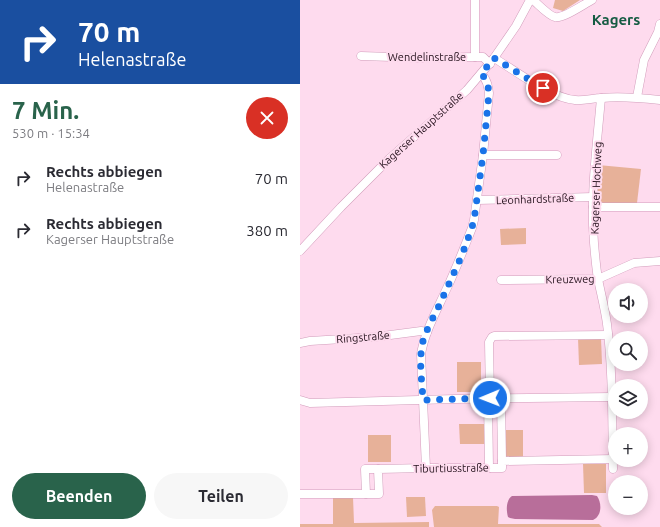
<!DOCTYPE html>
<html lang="de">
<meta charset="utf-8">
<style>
:root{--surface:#fff;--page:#f7f7f7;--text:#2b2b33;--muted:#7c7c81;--accent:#29634b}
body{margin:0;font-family:Ubuntu,sans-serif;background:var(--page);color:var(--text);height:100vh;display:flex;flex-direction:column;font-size:15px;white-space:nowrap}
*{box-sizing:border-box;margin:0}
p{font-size:13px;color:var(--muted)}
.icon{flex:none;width:22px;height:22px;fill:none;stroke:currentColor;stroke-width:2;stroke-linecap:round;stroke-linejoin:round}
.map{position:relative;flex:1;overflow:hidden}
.drawer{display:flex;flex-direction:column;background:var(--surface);width:300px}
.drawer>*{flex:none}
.hud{background:#1a4fa0;color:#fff;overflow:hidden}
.buttons{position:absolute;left:308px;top:283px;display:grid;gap:8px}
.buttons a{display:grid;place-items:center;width:40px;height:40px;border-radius:50%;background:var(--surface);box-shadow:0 2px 10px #0003;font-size:20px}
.pin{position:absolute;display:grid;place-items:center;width:34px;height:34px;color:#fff;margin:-17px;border:2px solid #fff;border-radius:50%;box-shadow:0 1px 4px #0007}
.me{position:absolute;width:44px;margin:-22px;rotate:269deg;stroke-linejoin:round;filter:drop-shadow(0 0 3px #0008)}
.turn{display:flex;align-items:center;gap:14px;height:84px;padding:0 12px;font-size:18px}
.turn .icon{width:52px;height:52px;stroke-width:2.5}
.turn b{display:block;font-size:28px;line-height:34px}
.round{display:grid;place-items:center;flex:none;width:42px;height:42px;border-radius:21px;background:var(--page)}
.headline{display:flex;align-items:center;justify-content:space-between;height:68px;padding:0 12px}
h1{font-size:24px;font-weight:700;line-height:30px;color:var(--accent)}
.button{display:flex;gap:8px;margin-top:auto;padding:8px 12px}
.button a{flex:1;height:46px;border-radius:24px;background:var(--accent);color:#fff;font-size:16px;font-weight:700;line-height:46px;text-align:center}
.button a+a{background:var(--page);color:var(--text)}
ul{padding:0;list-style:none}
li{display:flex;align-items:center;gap:12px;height:52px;padding:0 12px}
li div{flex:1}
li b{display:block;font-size:15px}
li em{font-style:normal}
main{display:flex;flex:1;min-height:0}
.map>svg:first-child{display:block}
.green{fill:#e7b199}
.water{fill:#b86e9a}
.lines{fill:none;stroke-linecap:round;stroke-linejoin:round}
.minor-casing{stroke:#d29cbb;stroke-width:9}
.minor{stroke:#fff;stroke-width:8}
.route{stroke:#1a73e8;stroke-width:7;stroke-dasharray:0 12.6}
.labels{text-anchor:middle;stroke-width:4;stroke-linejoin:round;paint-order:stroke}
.street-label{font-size:11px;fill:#24111c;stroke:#fedbee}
.district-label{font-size:15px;font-weight:bold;fill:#155b42;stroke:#fedbee}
</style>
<main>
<section class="drawer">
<div class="hud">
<div class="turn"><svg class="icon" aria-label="right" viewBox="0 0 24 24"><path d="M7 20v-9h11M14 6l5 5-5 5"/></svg><div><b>70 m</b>Helenastraße</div></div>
</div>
<div class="headline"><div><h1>7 Min.</h1><p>530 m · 15:34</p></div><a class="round" style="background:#d93025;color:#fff"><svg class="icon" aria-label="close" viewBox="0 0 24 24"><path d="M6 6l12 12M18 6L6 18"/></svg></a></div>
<ul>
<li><svg class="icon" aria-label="right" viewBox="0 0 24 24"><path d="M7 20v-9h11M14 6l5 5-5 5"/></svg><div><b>Rechts abbiegen</b><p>Helenastraße</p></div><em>70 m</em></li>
<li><svg class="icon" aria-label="right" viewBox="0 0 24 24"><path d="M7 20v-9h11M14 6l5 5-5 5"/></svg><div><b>Rechts abbiegen</b><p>Kagerser Hauptstraße</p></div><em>380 m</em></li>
</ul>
<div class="button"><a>Beenden</a><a>Teilen</a></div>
</section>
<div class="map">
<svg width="360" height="527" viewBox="0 0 360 527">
<rect width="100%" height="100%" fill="#fedbee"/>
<g class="green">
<polygon points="255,0 280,0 263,11 253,8"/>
<polygon points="298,165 341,169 337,203 305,204 299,201 296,196"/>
<polygon points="226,228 226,244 201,245 200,229"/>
<polygon points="278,338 301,338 302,364 279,365"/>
<rect x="157" y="362" width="24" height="30"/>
<polygon points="159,424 186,424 187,444 160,444"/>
<polygon points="204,430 223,430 223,458 206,458 205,455"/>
<rect x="68" y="435" width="23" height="27"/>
<polygon points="283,464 306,464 306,493 284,493"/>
<polygon points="33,497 53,497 54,523 129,522 129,527 0,527 0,524 33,524"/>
<polygon points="106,497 125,497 126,516 107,517"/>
<polygon points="135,506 197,506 199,507 198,524 299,524 302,527 134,527 132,510"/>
</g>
<path class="water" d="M 292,495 L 297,496 C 302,503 302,516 293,520 L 215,519 L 210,518 L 208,517 C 206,510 206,500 212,496 Z"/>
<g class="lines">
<defs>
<g id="minor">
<polyline points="175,0 175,57"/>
<path d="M 233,0 C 238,4 249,16 255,17 C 263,19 284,4 292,0"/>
<polyline points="61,56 122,58 175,57 183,57 190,64"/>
<path d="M 194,58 C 216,71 251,98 275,100 C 284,101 293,98 302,98 C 322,96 341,98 360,100"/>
<polyline points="337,97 344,60 358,32 360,24"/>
<path d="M 301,98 C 297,145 290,195 294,243 C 295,255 296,267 298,279 C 301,294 305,309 307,324 C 313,372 312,421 313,469"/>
<polyline points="183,155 257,155"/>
<polyline points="177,200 293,197"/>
<polyline points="293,207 360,207"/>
<polyline points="0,251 41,207 89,159 167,90 194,58 216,26 230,0"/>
<polyline points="201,280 298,279 334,263 360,261"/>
<polyline points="0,343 10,341 75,337 121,331 127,332"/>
<polyline points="188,398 189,468"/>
<polyline points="190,398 189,342 192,337 194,336 308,335"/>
<polyline points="201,399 202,461"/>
<polyline points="0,400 10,403 155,399 312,397"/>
<path d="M 126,468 L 121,354 C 125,331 137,310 147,288 C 156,269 164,248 172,228 L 174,220 L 183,155 L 189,93 C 188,86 187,79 181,74"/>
<polyline points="0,494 79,494 78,469 126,468 202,468 202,461 313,459"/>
<polyline points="66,494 65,469 78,469"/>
</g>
</defs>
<use href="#minor" class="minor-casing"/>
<use href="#minor" class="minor"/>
</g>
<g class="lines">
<path class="route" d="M 190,398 L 123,400 C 122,382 119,363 122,345 C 125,332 132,320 138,308 C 146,290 154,273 162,255 C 166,243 171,232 174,220 L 183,155 L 189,93 C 188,86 187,79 181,74 L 194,58 L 243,88"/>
</g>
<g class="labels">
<g class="street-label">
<text x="127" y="61">Wendelinstraße</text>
<text transform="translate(121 130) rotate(-42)" y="4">Kagerser Hauptstraße</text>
<text transform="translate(296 188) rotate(-88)" y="4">Kagerser Hochweg</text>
<text transform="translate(235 199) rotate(-2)" y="4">Leonhardstraße</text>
<text transform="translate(270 279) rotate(-1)" y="4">Kreuzweg</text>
<text transform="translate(63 337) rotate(-5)" y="4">Ringstraße</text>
<text transform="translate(151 468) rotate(-1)" y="4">Tiburtiusstraße</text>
</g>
<g class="district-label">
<text x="316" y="25">Kagers</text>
</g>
</g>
</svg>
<div class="buttons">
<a><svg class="icon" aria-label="sound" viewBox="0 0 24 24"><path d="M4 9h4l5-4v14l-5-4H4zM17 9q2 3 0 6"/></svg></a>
<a><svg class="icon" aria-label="search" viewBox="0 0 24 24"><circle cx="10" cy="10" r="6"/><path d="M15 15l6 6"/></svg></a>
<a><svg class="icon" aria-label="layers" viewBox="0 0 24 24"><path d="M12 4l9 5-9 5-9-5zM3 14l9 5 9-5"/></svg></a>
<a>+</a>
<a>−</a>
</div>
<div class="pin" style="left:243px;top:88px;background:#d93025"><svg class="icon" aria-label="arrive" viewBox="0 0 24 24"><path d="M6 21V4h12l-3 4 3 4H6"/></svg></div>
<svg class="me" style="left:190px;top:398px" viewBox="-20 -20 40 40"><circle r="17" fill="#1a73e8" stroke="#fff" stroke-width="3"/><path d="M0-11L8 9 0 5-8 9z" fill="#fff"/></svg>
</div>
</main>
